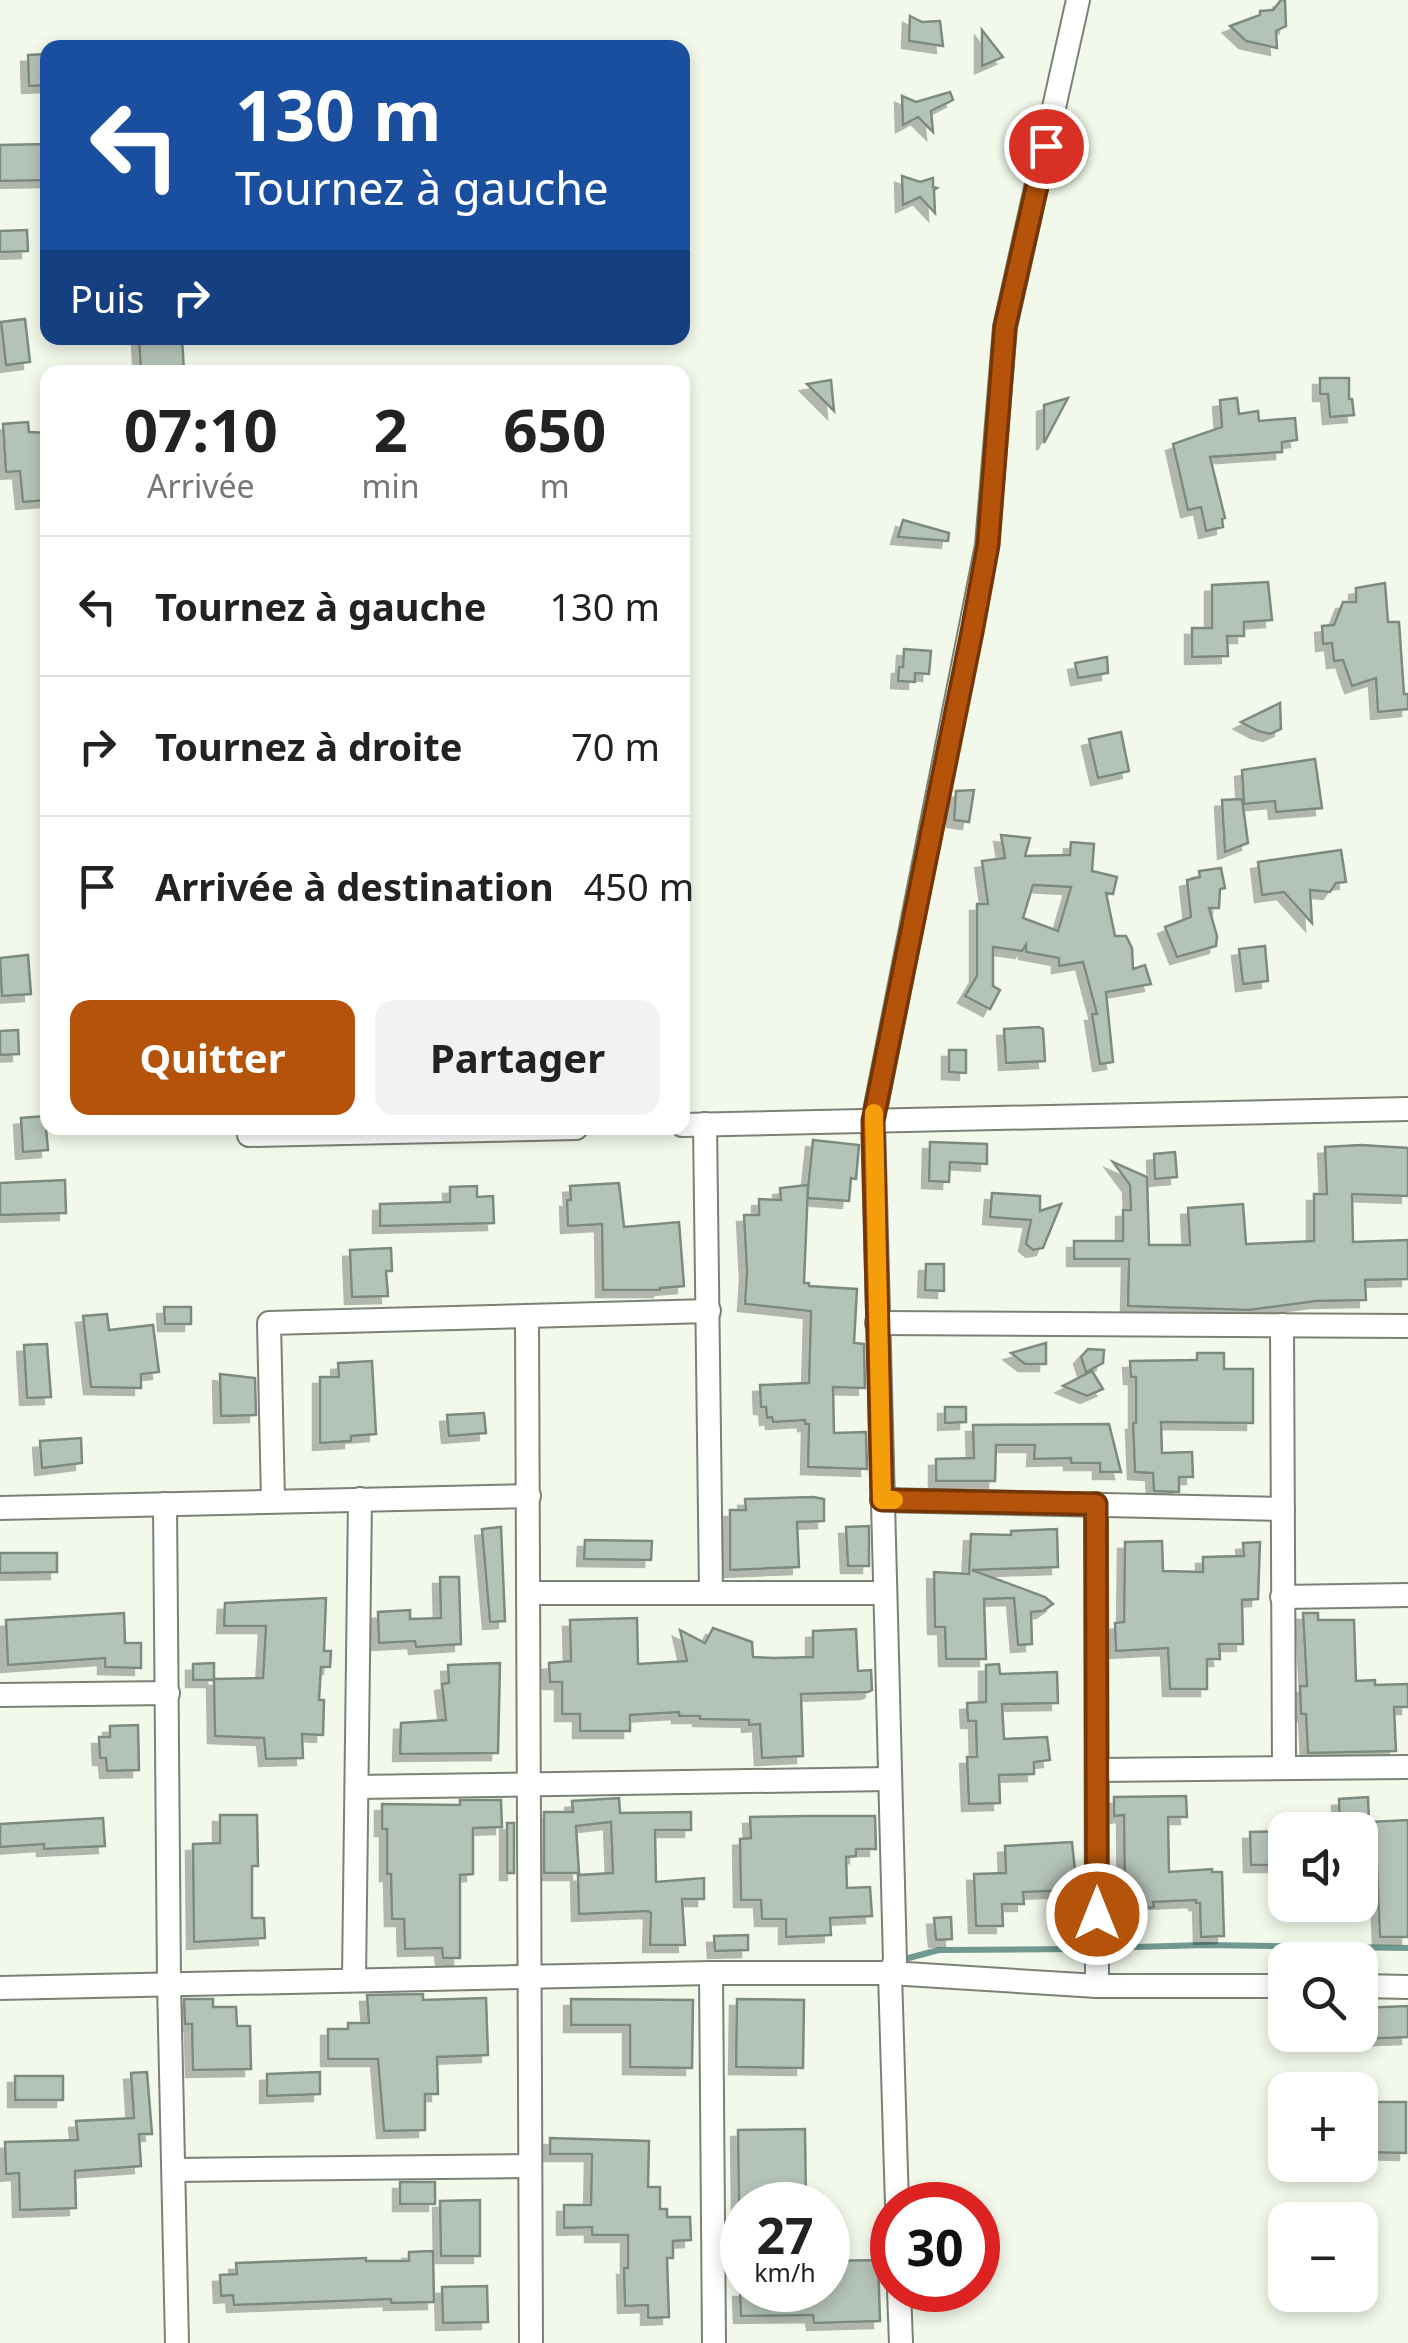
<!DOCTYPE html>
<html lang="fr">
<meta charset="utf-8">
<style>
:root{--surface:#fff;--page:#f2f2f2;--text:#222;--muted:#767676;--line:#e0e0e0;--accent:#b45309}
body{margin:0;font-family:"Noto Sans",sans-serif;background:var(--page);color:var(--text);height:100vh;display:flex;flex-direction:column;font-size:38px;white-space:nowrap}
*{box-sizing:border-box;margin:0}
p{font-size:32px;color:var(--muted)}
.icon{flex:none;width:55px;height:55px;fill:none;stroke:currentColor;stroke-width:2;stroke-linecap:round;stroke-linejoin:round}
.map{position:relative;flex:1;overflow:hidden}
.details{position:absolute;left:40px;top:365px;width:650px;height:770px;display:flex;flex-direction:column;background:var(--surface);border-radius:20px;box-shadow:0 5px 15px #0003}
.details>*{flex:none}
.banner{position:absolute;left:40px;top:40px;width:650px;height:305px;border-radius:20px;box-shadow:0 5px 15px #0003;background:#1a4fa0;color:#fff;overflow:hidden}
.buttons{position:absolute;left:1268px;top:1812px;display:grid;gap:20px}
.buttons a{display:grid;place-items:center;width:110px;height:110px;border-radius:20px;background:var(--surface);box-shadow:0 5px 15px #0003;font-size:50px}
.speed{position:absolute;left:720px;top:2182px;display:flex;gap:20px;font-size:50px;font-weight:700;text-align:center}
.speed>*{display:grid;place-content:center;width:130px;height:130px;border-radius:50%;background:var(--surface);box-shadow:0 5px 15px #0003;line-height:1}
.speed small{font-size:25px;font-weight:400}
.speed .limit{border:15px solid #d22;background:#fff;color:#111}
.pin{position:absolute;display:grid;place-items:center;width:85px;height:85px;color:#fff;margin:-42px;border:5px solid #fff;border-radius:50%;box-shadow:0 2px 10px #0007}
.me{position:absolute;width:110px;margin:-55px;rotate:0deg;stroke-linejoin:round;filter:drop-shadow(0 0 8px #0008)}
.turn{display:flex;align-items:center;gap:35px;height:210px;padding:0 30px;font-size:45px}
.turn .icon{width:130px;height:130px;stroke-width:2.5}
.turn b{display:block;font-size:70px;line-height:85px}
.then{display:flex;align-items:center;height:95px;padding:0 30px;background:#0003;gap:20px;font-size:38px}
.eta{display:flex;justify-content:space-evenly;align-items:center;height:170px;text-align:center}
.eta b{font-size:60px;font-weight:700;line-height:70px}
.action{display:flex;gap:20px;margin-top:auto;padding:20px 30px}
.action a{flex:1;height:115px;border-radius:20px;background:var(--accent);color:#fff;font-size:40px;font-weight:700;line-height:115px;text-align:center}
.action a+a{background:var(--page);color:var(--text)}
ul{padding:0;list-style:none}
li{display:flex;align-items:center;gap:30px;height:140px;padding:0 30px;border-top:2px solid var(--line)}
li div{flex:1}
li b{display:block;font-size:38px}
li em{font-style:normal}
.map>svg:first-child{display:block}
.lines{fill:none;stroke-linecap:round;stroke-linejoin:round}
.stream{stroke:#709992;stroke-width:6}
.building{fill:#b4c3b8;stroke:#7c8a80;stroke-width:2.5;fill-rule:evenodd;filter:url(#shadow)}
.minor-casing{stroke:#7b8174;stroke-width:26}
.minor{stroke:#fff;stroke-width:22}
.route-casing{stroke:#753606;stroke-width:25}
.route{stroke:#b45309;stroke-width:18}
.slow{stroke:#f59e0b;stroke-width:18}
</style>
<div class="map">
<svg width="1408" height="2343" viewBox="0 0 1408 2343">
<defs>
<filter id="shadow"><feDropShadow dx="-7" dy="7" stdDeviation="0" flood-color="#0004"/></filter>
</defs>
<rect width="100%" height="100%" fill="#f2f9ea"/>
<g class="lines">
<g class="stream">
<polyline points="1135,1947 1205,1945 1408,1948"/>
<polyline points="901,1960 939,1950 1083,1949"/>
</g>
</g>
<g class="building">
<polygon points="1281,0 1285,0 1286,26 1276,31 1277,48 1246,41 1230,26 1260,15 1260,11 1273,10"/>
<polygon points="910,16 922,22 940,21 943,46 909,41"/>
<polygon points="982,30 1003,57 982,66"/>
<polygon points="48,54 48,85 29,86 28,55"/>
<polygon points="950,92 953,100 931,111 933,132 918,117 903,125 902,96 916,102"/>
<polygon points="48,144 48,180 0,181 0,145"/>
<polygon points="902,176 920,182 933,178 933,187 937,188 934,190 935,213 920,197 903,205"/>
<polygon points="27,230 28,251 0,252 0,231"/>
<polygon points="25,319 30,362 6,365 1,322"/>
<polygon points="139,338 182,338 184,372 141,372"/>
<polygon points="1320,378 1349,378 1349,399 1352,399 1354,415 1330,417 1328,394 1320,394"/>
<polygon points="831,380 834,411 807,384"/>
<polygon points="1068,398 1044,443 1044,405"/>
<polygon points="1237,398 1239,414 1258,411 1259,421 1295,418 1297,440 1282,442 1282,452 1210,457 1225,518 1222,519 1223,527 1206,531 1201,507 1188,510 1173,444 1222,427 1220,400"/>
<polygon points="28,422 29,432 48,433 48,500 23,502 20,471 6,472 3,424"/>
<polygon points="903,520 949,533 948,541 898,537"/>
<polygon points="1268,582 1272,620 1244,622 1244,636 1227,636 1228,656 1192,657 1192,628 1212,628 1212,585"/>
<polygon points="1385,583 1388,622 1399,622 1404,694 1408,694 1408,709 1378,712 1376,678 1352,686 1343,660 1334,661 1332,643 1323,644 1322,626 1334,625 1343,602 1356,602 1356,588"/>
<polygon points="904,649 931,651 929,674 915,673 915,682 898,681 899,667 903,667"/>
<polygon points="1107,657 1108,673 1078,678 1075,663"/>
<polygon points="1280,703 1281,729 1270,734 1258,731 1241,722"/>
<polygon points="1121,732 1129,771 1098,778 1089,739"/>
<polygon points="1315,759 1322,808 1276,812 1275,801 1244,804 1242,770"/>
<polygon points="974,790 969,822 954,820 956,791"/>
<polygon points="1242,799 1248,843 1225,852 1222,800"/>
<path d="M 1001,835 L 1030,838 L 1025,856 L 1070,855 L 1071,842 L 1094,844 L 1092,871 L 1117,877 L 1113,894 L 1106,893 L 1115,936 L 1126,936 L 1132,948 L 1133,969 L 1145,965 L 1151,984 L 1106,992 L 1113,1062 L 1100,1064 L 1092,1014 L 1097,1014 L 1083,962 L 1059,966 L 1059,958 L 1026,952 L 1026,945 L 1022,951 L 993,947 L 993,986 L 1000,990 L 990,1009 L 965,996 L 977,976 L 977,904 L 988,904 L 982,861 L 1005,858 ZM 1033,885 L 1071,887 L 1058,931 L 1023,918 Z"/>
<polygon points="1341,850 1346,882 1336,883 1330,892 1310,890 1312,923 1284,892 1262,895 1258,862"/>
<polygon points="1221,868 1225,888 1220,889 1219,908 1209,908 1217,936 1216,946 1177,957 1165,927 1191,917 1187,880 1200,877 1199,871"/>
<polygon points="1265,946 1268,981 1243,984 1239,949"/>
<polygon points="28,955 31,994 2,996 0,958"/>
<polygon points="1039,1027 1043,1029 1045,1061 1006,1063 1004,1029"/>
<polygon points="18,1030 19,1054 0,1055 0,1031"/>
<polygon points="949,1050 966,1050 966,1073 949,1072"/>
<polygon points="45,1116 48,1150 23,1152 21,1118"/>
<polygon points="813,1140 859,1145 856,1179 851,1178 849,1201 807,1198"/>
<polygon points="930,1142 987,1144 987,1164 950,1162 949,1182 929,1181"/>
<polygon points="1361,1145 1408,1148 1408,1196 1352,1194 1353,1242 1408,1240 1408,1279 1365,1280 1366,1300 1316,1301 1249,1310 1128,1306 1129,1259 1074,1259 1074,1241 1123,1241 1123,1210 1131,1210 1130,1185 1113,1162 1147,1177 1149,1245 1190,1245 1188,1208 1243,1204 1246,1244 1314,1241 1314,1194 1327,1194 1325,1147"/>
<polygon points="1175,1152 1177,1177 1155,1179 1154,1154"/>
<polygon points="65,1180 66,1213 0,1215 0,1183"/>
<polygon points="619,1183 624,1227 679,1222 684,1286 660,1288 660,1290 603,1290 602,1224 568,1226 567,1200 571,1200 570,1186"/>
<polygon points="808,1185 804,1283 809,1283 809,1286 857,1289 854,1343 864,1344 865,1388 833,1387 834,1433 866,1432 867,1469 808,1467 809,1424 805,1424 805,1420 773,1422 772,1417 767,1418 766,1407 761,1407 760,1385 809,1383 811,1311 745,1304 747,1272 744,1215 759,1215 759,1199 781,1200 780,1188"/>
<polygon points="477,1186 477,1197 493,1196 494,1223 380,1226 380,1204 450,1202 450,1187"/>
<polygon points="992,1193 1040,1196 1040,1211 1061,1204 1043,1248 1033,1250 1026,1244 1031,1220 990,1217"/>
<polygon points="391,1248 392,1271 386,1271 388,1296 352,1297 350,1250"/>
<polygon points="926,1264 944,1264 944,1291 925,1290"/>
<polygon points="164,1307 191,1307 191,1324 165,1324"/>
<polygon points="107,1314 109,1330 153,1325 159,1372 141,1374 141,1388 91,1387 83,1316"/>
<polygon points="1046,1343 1046,1364 1025,1364 1011,1353"/>
<polygon points="47,1344 51,1397 27,1398 24,1345"/>
<polygon points="1088,1349 1104,1350 1103,1363 1086,1372 1081,1357"/>
<polygon points="1197,1353 1224,1353 1224,1369 1253,1369 1253,1423 1161,1422 1162,1453 1192,1452 1193,1477 1179,1477 1179,1492 1154,1491 1153,1473 1135,1472 1133,1423 1136,1423 1136,1377 1131,1377 1130,1361 1197,1360"/>
<polygon points="372,1361 376,1434 351,1436 351,1441 320,1443 320,1377 339,1377 338,1363"/>
<polygon points="1092,1371 1103,1389 1087,1396 1063,1386"/>
<polygon points="220,1374 255,1378 256,1415 221,1416"/>
<polygon points="945,1407 966,1407 966,1422 945,1423"/>
<polygon points="484,1413 486,1433 449,1436 447,1415"/>
<polygon points="1109,1424 1121,1472 1100,1472 1100,1463 1071,1463 1071,1458 1034,1459 1035,1445 996,1445 995,1481 936,1481 936,1459 974,1458 973,1425"/>
<polygon points="81,1438 82,1463 42,1468 40,1441"/>
<polygon points="813,1497 824,1499 824,1521 797,1522 799,1567 730,1570 730,1510 746,1510 745,1499"/>
<polygon points="869,1526 869,1566 848,1566 846,1527"/>
<polygon points="501,1527 505,1621 490,1622 482,1529"/>
<polygon points="1057,1529 1058,1567 972,1570 1045,1597 1053,1604 1043,1611 1031,1612 1032,1644 1018,1645 1014,1598 984,1599 986,1659 946,1659 945,1627 935,1627 934,1572 969,1574 971,1534 1011,1535 1011,1531"/>
<polygon points="585,1540 652,1541 651,1560 584,1559"/>
<polygon points="1162,1541 1163,1571 1203,1572 1203,1557 1244,1556 1243,1543 1260,1542 1258,1599 1242,1600 1243,1644 1219,1644 1220,1659 1207,1659 1207,1689 1170,1689 1168,1648 1116,1651 1115,1623 1124,1622 1125,1542"/>
<polygon points="0,1553 57,1553 57,1572 0,1573"/>
<polygon points="440,1577 459,1577 461,1644 416,1647 415,1641 379,1643 378,1612 410,1610 410,1619 441,1618"/>
<polygon points="326,1598 324,1651 331,1651 330,1667 321,1667 319,1700 324,1700 323,1735 302,1734 303,1758 266,1759 264,1738 215,1736 214,1680 193,1680 193,1664 214,1663 214,1679 263,1678 266,1626 224,1626 225,1603"/>
<polygon points="124,1613 125,1643 141,1643 141,1668 105,1667 105,1658 8,1665 6,1620"/>
<polygon points="1303,1613 1318,1613 1318,1620 1354,1620 1356,1681 1375,1680 1375,1685 1408,1684 1408,1707 1394,1707 1396,1751 1308,1753 1306,1714 1301,1714 1300,1686 1307,1686"/>
<polygon points="637,1618 638,1664 687,1661 680,1630 705,1643 713,1628 752,1642 753,1657 774,1658 813,1657 813,1631 856,1629 858,1671 871,1670 872,1690 868,1692 801,1694 803,1756 762,1758 760,1724 749,1725 749,1720 700,1719 700,1716 679,1716 679,1712 630,1715 630,1731 580,1731 580,1714 562,1714 562,1682 550,1682 549,1663 571,1661 570,1620"/>
<polygon points="500,1663 498,1753 400,1754 401,1723 446,1720 442,1684 449,1683 448,1665"/>
<polygon points="999,1664 1000,1674 1057,1672 1058,1703 1002,1704 1004,1739 1047,1737 1050,1760 1034,1762 1034,1774 999,1775 1000,1803 969,1804 967,1757 977,1757 976,1721 968,1721 967,1703 986,1702 986,1665"/>
<polygon points="138,1725 139,1770 107,1771 106,1758 100,1758 99,1737 110,1737 110,1726"/>
<polygon points="1186,1796 1187,1817 1168,1817 1169,1872 1212,1869 1212,1872 1222,1872 1224,1936 1201,1937 1200,1903 1196,1903 1196,1900 1153,1902 1154,1907 1139,1909 1139,1918 1122,1919 1121,1901 1125,1901 1124,1815 1114,1816 1114,1797"/>
<polygon points="1368,1797 1369,1822 1408,1820 1408,1937 1380,1937 1377,1865 1360,1865 1360,1830 1340,1830 1339,1799"/>
<polygon points="619,1798 620,1813 691,1812 691,1830 655,1830 656,1882 704,1878 704,1899 682,1899 685,1945 650,1945 651,1913 648,1911 579,1914 578,1875 613,1873 611,1822 576,1826 579,1873 544,1873 544,1812 573,1812 572,1801"/>
<polygon points="460,1800 501,1800 502,1827 473,1828 473,1874 460,1875 460,1958 443,1958 442,1948 405,1949 404,1919 392,1919 391,1874 387,1874 387,1829 382,1829 382,1804 460,1805"/>
<polygon points="220,1815 257,1815 258,1866 252,1866 252,1918 264,1918 265,1938 194,1942 193,1844 220,1843"/>
<polygon points="805,1816 875,1816 876,1849 856,1849 856,1856 846,1857 847,1888 870,1887 872,1916 830,1918 831,1935 786,1937 786,1919 762,1919 761,1900 741,1900 740,1839 751,1838 750,1817"/>
<polygon points="103,1818 105,1846 44,1849 44,1844 0,1847 0,1824"/>
<rect x="507" y="1823" width="7" height="50"/>
<polygon points="1285,1831 1285,1865 1251,1865 1250,1832"/>
<polygon points="1072,1842 1077,1890 1023,1892 1024,1904 1002,1904 1003,1926 976,1926 974,1874 1006,1873 1005,1846"/>
<polygon points="951,1917 952,1939 936,1940 934,1918"/>
<polygon points="748,1935 748,1950 715,1951 714,1936"/>
<polygon points="423,1994 423,2000 486,1998 488,2055 437,2057 438,2094 425,2094 425,2130 384,2131 378,2059 328,2059 328,2029 348,2029 348,2023 369,2023 367,1995"/>
<polygon points="184,1999 213,1999 213,2007 236,2007 237,2026 250,2026 251,2069 193,2070 192,2024 185,2024"/>
<polygon points="571,1999 693,2000 692,2068 630,2067 630,2025 571,2025"/>
<polygon points="737,1999 804,2000 803,2068 736,2067"/>
<polygon points="1408,2006 1408,2037 1360,2039 1360,2008"/>
<polygon points="147,2072 152,2134 139,2134 141,2166 75,2171 76,2208 20,2210 19,2173 6,2174 5,2142 78,2140 76,2121 134,2118 131,2073"/>
<polygon points="320,2072 320,2094 267,2096 267,2074"/>
<rect x="15" y="2076" width="48" height="24"/>
<polygon points="1363,2102 1406,2102 1406,2153 1362,2152"/>
<polygon points="805,2129 806,2205 739,2205 738,2130"/>
<polygon points="550,2138 649,2141 648,2187 660,2187 660,2209 667,2209 667,2217 690,2217 691,2240 673,2241 673,2258 667,2258 669,2317 648,2318 648,2305 625,2306 624,2268 628,2268 628,2235 592,2235 592,2227 564,2228 564,2205 591,2205 592,2154 550,2154"/>
<rect x="400" y="2182" width="35" height="22"/>
<polygon points="480,2200 480,2256 441,2256 440,2201"/>
<polygon points="433,2251 434,2302 391,2303 391,2299 234,2305 233,2295 221,2296 220,2275 237,2274 236,2263 366,2258 366,2261 409,2261 409,2252"/>
<polygon points="878,2260 880,2321 814,2323 813,2315 741,2316 740,2290 828,2290 828,2261"/>
<polygon points="487,2286 488,2322 443,2323 442,2287"/>
</g>
<g class="lines">
<defs>
<g id="minor">
<polyline points="705,1124 711,1592"/>
<polyline points="682,1125 1408,1109"/>
<polyline points="249,1135 576,1128"/>
<polyline points="527,1316 531,2343"/>
<polyline points="877,1323 1408,1326"/>
<polyline points="1282,1325 1284,1768"/>
<polyline points="273,1500 269,1323 709,1311"/>
<polyline points="882,1500 1283,1509"/>
<polyline points="165,1504 169,1982 177,2343"/>
<polyline points="1096,1504 1097,1986"/>
<polyline points="0,1508 529,1496"/>
<polyline points="529,1593 884,1593"/>
<polyline points="1282,1597 1408,1595"/>
<polyline points="0,1695 168,1693"/>
<polyline points="1097,1770 1408,1767"/>
<polyline points="357,1787 888,1779"/>
<polyline points="711,1973 714,2343"/>
<polyline points="354,1979 360,1499"/>
<polyline points="1360,1986 1408,1987"/>
<polyline points="0,1988 711,1973 890,1973 1097,1986 1285,1986"/>
<polyline points="174,2170 530,2166"/>
<polyline points="897,2205 890,1973 895,1961 873,1121 987,545 1005,327 1078,0"/>
<polyline points="899,2290 901,2343"/>
</g>
</defs>
<use href="#minor" class="minor-casing"/>
<use href="#minor" class="minor"/>
</g>
<g class="lines">
<defs>
<polyline id="route" points="1046,146 1005,327 988,545 972,632 873,1121 882,1500 1096,1504 1097,1914"/>
</defs>
<use href="#route" class="route-casing"/>
<use href="#route" class="route"/>
<polyline class="slow" points="874,1113 882,1500 894,1500"/>
</g>
</svg>
<div class="buttons">
<a><svg class="icon" aria-label="sound" viewBox="0 0 24 24"><path d="M4 9h4l5-4v14l-5-4H4zM17 9q2 3 0 6"/></svg></a>
<a><svg class="icon" aria-label="search" viewBox="0 0 24 24"><circle cx="10" cy="10" r="6"/><path d="M15 15l6 6"/></svg></a>
<a>+</a>
<a>−</a>
</div>
<div class="speed"><div>27<small>km/h</small></div><div class="limit">30</div></div>
<div class="pin" style="left:1046px;top:146px;background:#d93025"><svg class="icon" aria-label="arrive" viewBox="0 0 24 24"><path d="M6 21V4h12l-3 4 3 4H6"/></svg></div>
<svg class="me" style="left:1097px;top:1914px" viewBox="-20 -20 40 40"><circle r="17" fill="#b45309" stroke="#fff" stroke-width="3"/><path d="M0-11L8 9 0 5-8 9z" fill="#fff"/></svg>
<div class="banner">
<div class="turn"><svg class="icon" aria-label="left" viewBox="0 0 24 24"><path d="M17 20v-9H6M10 6l-5 5 5 5"/></svg><div><b>130 m</b>Tournez à gauche</div></div>
<div class="then">Puis<svg class="icon" aria-label="right" viewBox="0 0 24 24"><path d="M7 20v-9h11M14 6l5 5-5 5"/></svg></div>
</div>
<section class="details">
<div class="eta">
<div><b>07:10</b><p>Arrivée</p></div>
<div><b>2</b><p>min</p></div>
<div><b>650</b><p>m</p></div>
</div>
<ul>
<li><svg class="icon" aria-label="left" viewBox="0 0 24 24"><path d="M17 20v-9H6M10 6l-5 5 5 5"/></svg><div><b>Tournez à gauche</b></div><em>130 m</em></li>
<li><svg class="icon" aria-label="right" viewBox="0 0 24 24"><path d="M7 20v-9h11M14 6l5 5-5 5"/></svg><div><b>Tournez à droite</b></div><em>70 m</em></li>
<li><svg class="icon" aria-label="arrive" viewBox="0 0 24 24"><path d="M6 21V4h12l-3 4 3 4H6"/></svg><div><b>Arrivée à destination</b></div><em>450 m</em></li>
</ul>
<div class="action"><a>Quitter</a><a>Partager</a></div>
</section>
</div>
